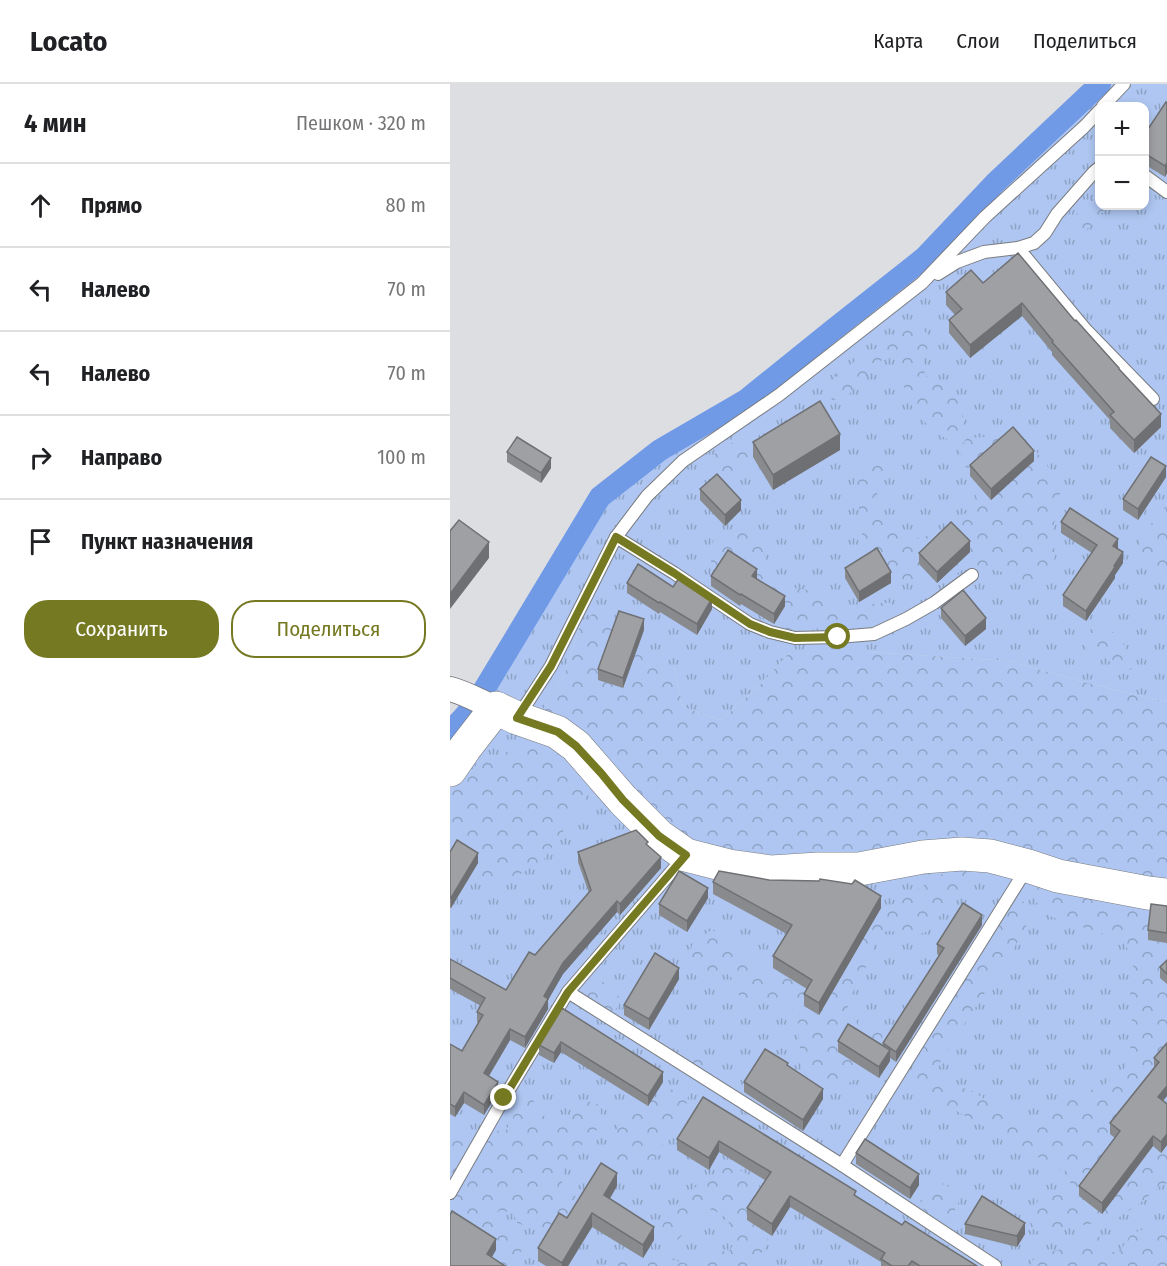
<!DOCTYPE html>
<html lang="ru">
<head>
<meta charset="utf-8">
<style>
	:root { --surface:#fff; --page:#f6f6f6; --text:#202124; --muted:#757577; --line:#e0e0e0; --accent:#757922 }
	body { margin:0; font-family:"Fira Sans Condensed",sans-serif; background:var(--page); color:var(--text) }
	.controls { position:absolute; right:18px; top:18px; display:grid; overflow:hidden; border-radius:12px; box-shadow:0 3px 9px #0003 }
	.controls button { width:54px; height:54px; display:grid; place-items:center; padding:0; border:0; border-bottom:2px solid var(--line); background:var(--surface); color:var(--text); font:30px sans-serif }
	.stop { position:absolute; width:18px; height:18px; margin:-14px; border:4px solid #757922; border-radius:50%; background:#fff }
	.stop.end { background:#757922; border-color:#fff; box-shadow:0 2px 6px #0008 }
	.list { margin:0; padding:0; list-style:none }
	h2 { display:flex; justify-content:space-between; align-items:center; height:78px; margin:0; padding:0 24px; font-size:26px }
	h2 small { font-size:20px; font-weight:400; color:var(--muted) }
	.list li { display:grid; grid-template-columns:39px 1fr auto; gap:18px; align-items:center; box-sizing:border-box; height:84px; padding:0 24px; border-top:2px solid var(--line) }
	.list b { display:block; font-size:22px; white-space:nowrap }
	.list em { font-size:20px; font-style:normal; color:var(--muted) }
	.actions { display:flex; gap:12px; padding:18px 24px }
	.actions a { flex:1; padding:14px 0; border:2px solid var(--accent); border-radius:24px; text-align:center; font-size:21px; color:var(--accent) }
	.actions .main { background:var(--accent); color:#fff }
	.icon { flex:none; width:33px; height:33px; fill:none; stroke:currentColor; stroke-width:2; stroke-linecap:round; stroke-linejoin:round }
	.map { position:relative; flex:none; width:717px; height:1182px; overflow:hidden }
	header { display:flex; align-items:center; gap:36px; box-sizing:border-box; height:84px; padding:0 30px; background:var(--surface); border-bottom:2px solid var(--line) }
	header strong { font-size:28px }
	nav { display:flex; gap:33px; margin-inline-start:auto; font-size:21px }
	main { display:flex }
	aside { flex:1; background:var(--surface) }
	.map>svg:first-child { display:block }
	.grass { fill:url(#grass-tufts); fill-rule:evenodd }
	.forest { fill:url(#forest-crowns) }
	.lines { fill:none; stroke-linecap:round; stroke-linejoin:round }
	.canal { stroke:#7099e6; stroke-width:22 }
	.lane-casing { stroke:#7a7c80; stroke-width:14 }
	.street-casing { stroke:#7a7c80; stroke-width:26 }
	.secondary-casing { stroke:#7a7c80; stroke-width:34 }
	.lane { stroke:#fff; stroke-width:12 }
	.street { stroke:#fff; stroke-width:24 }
	.secondary { stroke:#fff; stroke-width:33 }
	.wall { fill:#888a8d }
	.shaded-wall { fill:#6f7073 }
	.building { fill:#9ea0a4; stroke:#6f7073; stroke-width:1.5 }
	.route { stroke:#757922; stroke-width:8 }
</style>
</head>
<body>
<header>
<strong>Locato</strong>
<nav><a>Карта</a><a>Слои</a><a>Поделиться</a></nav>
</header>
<main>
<aside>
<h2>4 мин<small>Пешком · 320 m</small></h2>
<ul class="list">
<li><svg class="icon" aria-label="ahead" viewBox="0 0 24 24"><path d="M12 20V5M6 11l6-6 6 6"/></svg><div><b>Прямо</b></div><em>80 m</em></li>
<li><svg class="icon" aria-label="left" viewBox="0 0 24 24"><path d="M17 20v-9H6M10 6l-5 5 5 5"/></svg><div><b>Налево</b></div><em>70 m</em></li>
<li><svg class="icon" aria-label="left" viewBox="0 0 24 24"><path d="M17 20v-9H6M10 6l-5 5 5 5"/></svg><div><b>Налево</b></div><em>70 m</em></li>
<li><svg class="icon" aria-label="right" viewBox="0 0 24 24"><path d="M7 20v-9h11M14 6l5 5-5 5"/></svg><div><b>Направо</b></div><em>100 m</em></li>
<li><svg class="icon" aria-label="arrive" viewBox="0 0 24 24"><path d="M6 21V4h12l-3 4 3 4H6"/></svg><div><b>Пункт назначения</b></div></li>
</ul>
<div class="actions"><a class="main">Сохранить</a><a>Поделиться</a></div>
</aside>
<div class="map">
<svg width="717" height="1182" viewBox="0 0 717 1182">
	<defs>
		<pattern id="grass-tufts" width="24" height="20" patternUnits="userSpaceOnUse" patternTransform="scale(1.5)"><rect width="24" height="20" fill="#aec6f1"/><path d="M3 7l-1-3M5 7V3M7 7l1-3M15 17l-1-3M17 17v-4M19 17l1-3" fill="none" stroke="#8ea2c4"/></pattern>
		<pattern id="forest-crowns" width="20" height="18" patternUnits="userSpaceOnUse" patternTransform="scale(1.5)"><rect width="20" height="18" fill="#aec6f1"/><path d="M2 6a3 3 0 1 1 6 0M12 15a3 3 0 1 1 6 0" fill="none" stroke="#8ea2c4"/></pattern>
	</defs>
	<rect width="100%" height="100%" fill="#dcdee2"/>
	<g class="grass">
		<path d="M 650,0 L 717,0 L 717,618 L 645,601 L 559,577 L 418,568 L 340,568 L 312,599 L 271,636 L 233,623 L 224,585 L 130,541 L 114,592 L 69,665 L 33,675 L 0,707 L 0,646 C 13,636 22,623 32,609 L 150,413 L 210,366 L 296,316 L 384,245 L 474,174 L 545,99 ZM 650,22 L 694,22 L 694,122 L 650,122 Z"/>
		<path d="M 138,711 L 154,712 L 717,813 L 717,1182 L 0,1182 L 0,776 Z"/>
	</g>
	<g class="forest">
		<path d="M 649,106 L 650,122 L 658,122 L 638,144 L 628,152 L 615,149 L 617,140 Z"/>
		<path d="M 457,242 L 474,246 L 480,255 L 474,276 L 475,291 L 500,305 L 513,322 L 513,346 L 497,355 C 477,344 458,323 453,300 C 451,290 452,281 449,271 L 435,273 L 395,314 L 382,316 L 377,305 L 387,290 L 412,272 L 435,260 Z"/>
		<path d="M 565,349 L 578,357 L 606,393 L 610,409 L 603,446 L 605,473 L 596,497 L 584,501 L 564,491 L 521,480 L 506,490 L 476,499 L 448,495 L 414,475 L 409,460 L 413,447 L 413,435 L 403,408 L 405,393 L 410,381 L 422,374 L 433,378 L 438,389 C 433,398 425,409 426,419 C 427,435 451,454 466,454 C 482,454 508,437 519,426 C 523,423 525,419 527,415 L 509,364 L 517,354 C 533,354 549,350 565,349 Z"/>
		<path d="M 308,355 L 308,363 L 280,390 L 262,396 L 255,393 L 253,384 C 260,371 274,361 288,357 C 294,355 302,356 308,355 Z"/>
		<path d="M 717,421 L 717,499 L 691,475 L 689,457 L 709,429 Z"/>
		<path d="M 283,448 L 300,449 L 311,461 L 316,477 L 318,491 L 333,506 L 349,504 L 365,508 L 393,525 L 414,525 L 425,519 L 441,519 L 443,526 C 436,533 425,541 415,543 C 405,545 391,542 381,542 C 361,543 350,552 330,542 L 262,480 L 258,468 L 264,456 Z"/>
		<path d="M 146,527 L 224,585 L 233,623 L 271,636 L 312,599 L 340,568 L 418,568 L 559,577 L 645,601 L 717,618 L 717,813 L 545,777 L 296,790 L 154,712 L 138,711 L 94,775 L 69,791 L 36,802 L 0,776 L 0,707 L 33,675 L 69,664 L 114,592 L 130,541 Z"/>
		<path d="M 646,540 L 661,546 L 672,558 L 682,574 L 682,585 L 670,588 L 652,570 L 637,567 L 634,552 Z"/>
		<path d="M 497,787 L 513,788 L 525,795 C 525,800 525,804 521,808 C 516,814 502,816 494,825 C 487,834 485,846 473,849 C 467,851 445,847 436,847 L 427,855 L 415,886 L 406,901 L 397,921 C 406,941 409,945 431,948 L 433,955 L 403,997 L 384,1005 L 367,1003 L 351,985 L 348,936 L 338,917 L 325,914 L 306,918 L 290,913 L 281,893 L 273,887 L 262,887 L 249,894 L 237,883 L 242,861 L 261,846 L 281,854 L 304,878 L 328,894 L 341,895 L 365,864 L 452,815 Z"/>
		<path d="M 590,799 L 686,819 L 717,832 L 717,1099 L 710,1102 L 690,1119 L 665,1136 L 627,1142 L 593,1150 L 581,1144 L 578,1129 L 592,1112 L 611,1111 L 621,1101 L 617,1088 L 595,1077 L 480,1012 L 462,996 L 463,978 L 536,857 L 566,816 L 578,819 L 582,831 L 564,864 L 491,976 L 487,989 L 491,996 L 522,1007 L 547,1023 L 580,1039 L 596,1031 L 606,1019 L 654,1001 L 677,982 L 683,950 L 680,910 L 684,873 L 671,856 L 602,833 L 586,818 L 579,805 Z"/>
		<path d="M 146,894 L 158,901 L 169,913 L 169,921 L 164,927 L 148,925 L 133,917 L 131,909 L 134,900 Z"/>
		<path d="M 247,969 L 263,979 L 267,986 L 261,990 L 251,991 L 235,977 Z"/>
		<path d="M 231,1005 L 239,1010 C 237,1015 237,1020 235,1024 C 230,1032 219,1035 215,1044 C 212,1052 215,1063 208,1071 C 199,1080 185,1079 175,1086 L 165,1082 L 161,1069 L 166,1046 L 174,1030 L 219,1006 Z"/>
		<path d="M 72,1009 L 81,1012 L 87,1024 L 98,1036 L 118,1037 L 126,1025 L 134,1016 L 150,1021 L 152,1037 L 143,1052 L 128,1064 L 115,1082 L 112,1099 L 125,1111 L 129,1125 L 116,1138 L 84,1145 L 67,1139 L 64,1130 L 50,1126 L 43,1133 C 45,1144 52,1146 61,1151 C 66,1153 69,1158 73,1162 L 68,1178 L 56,1182 L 49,1182 L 0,1132 L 0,1049 L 20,1050 L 56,1046 L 63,1035 L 65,1014 Z"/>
		<path d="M 278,1082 L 294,1088 L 309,1100 L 318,1158 L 313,1167 L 304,1177 L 305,1182 L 156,1182 L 165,1173 L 208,1172 L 241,1181 L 248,1173 L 280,1166 L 286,1155 C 279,1138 277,1130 259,1125 C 244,1137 234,1151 220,1163 L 213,1161 C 212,1158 211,1155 211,1152 C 210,1126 257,1092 278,1082 Z"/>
		<path d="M 485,1099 L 502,1102 C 514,1116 508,1122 499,1135 L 489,1137 L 476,1131 L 471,1119 L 474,1110 Z"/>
		<path d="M 696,1144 L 717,1151 L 717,1182 L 580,1182 C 587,1165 604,1169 618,1163 C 627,1159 636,1153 644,1148 C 652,1154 654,1162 660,1169 L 671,1166 L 681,1150 Z"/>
	</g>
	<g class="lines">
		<path class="canal" d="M 0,646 C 13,636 22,623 32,609 L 150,413 L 210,366 L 296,316 L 384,245 L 474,174 L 545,99 L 650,0"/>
		<g class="lane-casing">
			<g id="lane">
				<path d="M 653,22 L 674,0"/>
				<path d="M 694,91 L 717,108"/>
				<path d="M 568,164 L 636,246 L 703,315"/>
				<path d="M 488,190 L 507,178 L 534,168 L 568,164 L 584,159 L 595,149 L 607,130 L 644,88 L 650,83"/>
				<path d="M 166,453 L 224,489 L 300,540 L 320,548 L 345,554 L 388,553 L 424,550 L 456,535 L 484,519 L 522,491"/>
				<path d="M 68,633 L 101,582 L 166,453 L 197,412 L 233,377 L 329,311 L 472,199 L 535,133 L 635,42 L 650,26"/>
				<path d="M 235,772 L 118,908 L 392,1081 L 545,1182"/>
				<path d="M 392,1081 L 577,784"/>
				<path d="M 0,1109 L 54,1014 L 118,908"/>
			</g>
		</g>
		<g class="street-casing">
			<path id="street" d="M 0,605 C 16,609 30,618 46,624"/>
		</g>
		<g class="secondary-casing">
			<path id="secondary" d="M 0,686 L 15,664 L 46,624 L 67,634 L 107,648 L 126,662 L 173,716 L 209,752 L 236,771 L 279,782 L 321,788 L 368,785 L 409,785 L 473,773 L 512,770 L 540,772 L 578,782 L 608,792 L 698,809 L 717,811"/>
		</g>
		<use href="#lane" class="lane"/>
		<use href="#street" class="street"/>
		<use href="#secondary" class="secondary"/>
	</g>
	<g class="wall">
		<path d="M 717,19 L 717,89 L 715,93 L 694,80 L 694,51 Z"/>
		<path d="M 533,199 L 625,237 L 669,285 L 711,343 L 684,369 L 660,344 L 660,336 L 602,271 L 602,268 L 572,232 L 520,274 L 499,249 L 499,236 L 505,231 L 496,221 L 496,208 Z"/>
		<path d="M 303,358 L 390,366 L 323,406 L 303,373 Z"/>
		<path d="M 57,368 L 101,384 L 91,399 L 57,378 Z"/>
		<path d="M 584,377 L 541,416 L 520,392 L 520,381 Z"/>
		<path d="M 716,393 L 688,436 L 673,426 L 673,415 Z"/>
		<path d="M 250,405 L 291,426 L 275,442 L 250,416 Z"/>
		<path d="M 611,438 L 668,465 L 673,479 L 665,491 L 665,494 L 636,537 L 613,522 L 613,511 L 642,469 L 611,449 Z"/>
		<path d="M 520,468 L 487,499 L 469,480 L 469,469 Z"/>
		<path d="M 395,484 L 441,499 L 409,518 L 395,494 Z"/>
		<path d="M 261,492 L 307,495 L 335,522 L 324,540 L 291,520 L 290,522 L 261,502 Z"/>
		<path d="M 177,499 L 223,503 L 262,525 L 247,551 L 210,528 L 209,530 L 177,509 Z"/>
		<path d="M 491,524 L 536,545 L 515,562 L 491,534 Z"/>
		<path d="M 194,546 L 173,604 L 148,596 L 148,585 Z"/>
		<path d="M 198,762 L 211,784 L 170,831 L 167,828 L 113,890 L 98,916 L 98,925 L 75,964 L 60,956 L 39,992 L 48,1008 L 34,1031 L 14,1019 L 5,1033 L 0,1030 L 0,960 L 12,967 L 29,939 L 27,938 L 27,928 L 31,922 L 0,905 L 0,875 L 56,906 L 85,871 L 139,809 L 128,778 L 128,768 Z"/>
		<path d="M 0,768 L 28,779 L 1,824 L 0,824 Z"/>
		<path d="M 263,798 L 431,824 L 369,931 L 354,922 L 354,910 L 357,905 L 323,884 L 323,872 L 337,850 L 263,810 Z"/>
		<path d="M 258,814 L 237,848 L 209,831 L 209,820 Z"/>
		<path d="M 717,822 L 717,859 L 698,856 L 698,846 Z"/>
		<path d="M 532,841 L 446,978 L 440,974 L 440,977 L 429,994 L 388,968 L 388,957 L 433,962 L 433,959 L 490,872 L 487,870 L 487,860 Z"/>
		<path d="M 717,876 L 717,900 L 710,894 L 710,883 Z"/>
		<path d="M 229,895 L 199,946 L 174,931 L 174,921 Z"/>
		<path d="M 112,924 L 213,998 L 198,1022 L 111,968 L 104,979 L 89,971 L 89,961 Z"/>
		<path d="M 717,959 L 713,1017 L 717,1020 L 717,1061 L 711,1069 L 703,1062 L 652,1130 L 629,1112 L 629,1102 L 665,1054 L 660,1050 L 660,1039 L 704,983 L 704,974 Z"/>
		<path d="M 338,982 L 373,1015 L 353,1047 L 294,1008 L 294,998 Z"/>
		<path d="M 253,1013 L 406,1113 L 452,1141 L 527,1182 L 431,1182 L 431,1178 L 340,1123 L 322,1152 L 297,1136 L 297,1124 L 315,1096 L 269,1068 L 259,1086 L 227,1066 L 227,1055 Z"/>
		<path d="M 406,1069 L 469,1101 L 460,1115 L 406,1080 Z"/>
		<path d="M 167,1102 L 159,1115 L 204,1156 L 193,1174 L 142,1143 L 118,1182 L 96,1182 L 88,1177 L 88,1164 L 117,1134 Z"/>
		<path d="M 515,1140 L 575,1150 L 567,1163 L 515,1150 Z"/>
	</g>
	<g class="shaded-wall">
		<path d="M 717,79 L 717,89 L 715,93 L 715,82 Z"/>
		<path d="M 572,219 L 572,232 L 520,274 L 520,261 Z"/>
		<path d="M 711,330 L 711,343 L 684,369 L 684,356 Z"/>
		<path d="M 390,350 L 390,366 L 323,406 L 323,391 Z"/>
		<path d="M 584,367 L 584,377 L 541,416 L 541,405 Z"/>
		<path d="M 101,374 L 101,384 L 91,399 L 91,389 Z"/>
		<path d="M 716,382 L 716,393 L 688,436 L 688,425 Z"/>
		<path d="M 291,416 L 291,426 L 275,442 L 275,431 Z"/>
		<path d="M 668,455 L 668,465 L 663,462 Z"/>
		<path d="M 520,457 L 520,468 L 487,499 L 487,488 Z"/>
		<path d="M 39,458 L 39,474 L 0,525 L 0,510 Z"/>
		<path d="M 673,468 L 673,479 L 665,491 L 665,494 L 636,537 L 636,527 Z"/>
		<path d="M 307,485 L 307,496 L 302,492 Z"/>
		<path d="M 441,488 L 441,499 L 409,518 L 409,508 Z"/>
		<path d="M 335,512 L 335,522 L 324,540 L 324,530 Z"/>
		<path d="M 262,514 L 262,525 L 247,551 L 247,540 Z"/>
		<path d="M 536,534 L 536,545 L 515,562 L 515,552 Z"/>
		<path d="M 194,535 L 194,546 L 173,604 L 173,594 Z"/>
		<path d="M 28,769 L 28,779 L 1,824 L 1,814 Z"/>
		<path d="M 211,773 L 211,784 L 170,831 L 170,820 Z"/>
		<path d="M 258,804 L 258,814 L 237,848 L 237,837 Z"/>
		<path d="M 431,812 L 431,824 L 369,931 L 369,919 Z"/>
		<path d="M 167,817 L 167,828 L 113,890 L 98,916 L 98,925 L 75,964 L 75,953 L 94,912 L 113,879 Z"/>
		<path d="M 532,831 L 532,841 L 446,978 L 446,968 Z"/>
		<path d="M 229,884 L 229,895 L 199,946 L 199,935 Z"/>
		<path d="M 60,945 L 60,956 L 34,1000 L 34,989 Z"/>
		<path d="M 111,958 L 111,968 L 104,979 L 104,969 Z"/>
		<path d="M 440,966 L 440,977 L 429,994 L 429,983 Z"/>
		<path d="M 213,988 L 213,998 L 198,1022 L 198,1012 Z"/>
		<path d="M 48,998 L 48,1008 L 34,1031 L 34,1021 Z"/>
		<path d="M 717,1002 L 717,1012 L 708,1023 L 708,1013 Z"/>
		<path d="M 373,1005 L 373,1015 L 353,1047 L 353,1036 Z"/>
		<path d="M 14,1008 L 14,1019 L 5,1033 L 5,1023 Z"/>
		<path d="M 717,1050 L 717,1061 L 711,1069 L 711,1058 Z"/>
		<path d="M 703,1052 L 703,1062 L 652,1130 L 652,1119 Z"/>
		<path d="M 269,1057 L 269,1068 L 259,1086 L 259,1074 Z"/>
		<path d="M 167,1089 L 167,1102 L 154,1125 L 154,1111 Z"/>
		<path d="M 469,1090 L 469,1101 L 460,1115 L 460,1104 Z"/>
		<path d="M 340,1112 L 340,1123 L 322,1152 L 322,1140 Z"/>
		<path d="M 142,1129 L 142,1143 L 118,1182 L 112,1182 L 112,1179 Z"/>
		<path d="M 575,1139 L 575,1150 L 567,1163 L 567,1152 Z"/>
		<path d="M 204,1143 L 204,1156 L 193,1174 L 193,1161 Z"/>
		<path d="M 46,1155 L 46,1166 L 37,1182 L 37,1170 Z"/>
	</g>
	<g class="building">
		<path d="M 716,18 L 717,19 L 717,79 L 715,82 L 694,69 L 694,51 Z"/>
		<path d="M 568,169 L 625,237 L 626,236 L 669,284 L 669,285 L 711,330 L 684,356 L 660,331 L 664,328 L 602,258 L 603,257 L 572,219 L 520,261 L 499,236 L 512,225 L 496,208 L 521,186 L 533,199 Z"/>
		<path d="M 370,317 L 390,350 L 323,391 L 303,358 Z"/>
		<path d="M 563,343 L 584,367 L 541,405 L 520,381 Z"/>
		<path d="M 67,353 L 101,374 L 91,389 L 57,368 Z"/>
		<path d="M 701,373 L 716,382 L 688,425 L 673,415 Z"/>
		<path d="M 267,390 L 291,416 L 275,431 L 250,405 Z"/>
		<path d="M 620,424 L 668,455 L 663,462 L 673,468 L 664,482 L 665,483 L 636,527 L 613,511 L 647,461 L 611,438 Z"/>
		<path d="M 9,436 L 39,458 L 0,510 L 0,447 Z"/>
		<path d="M 501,438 L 520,457 L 487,488 L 469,469 Z"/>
		<path d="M 427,464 L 441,488 L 409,508 L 395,484 Z"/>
		<path d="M 278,466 L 307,485 L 302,492 L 335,512 L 324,530 L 291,510 L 290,511 L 261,492 Z"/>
		<path d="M 188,480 L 223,503 L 229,494 L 262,514 L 247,540 L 210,518 L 209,519 L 177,499 Z"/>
		<path d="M 513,506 L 536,534 L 515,552 L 491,524 Z"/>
		<path d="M 169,527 L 194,535 L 173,594 L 148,585 Z"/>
		<path d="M 186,746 L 198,758 L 196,760 L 211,773 L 170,820 L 167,817 L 113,879 L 94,912 L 98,915 L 75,953 L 60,945 L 34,989 L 48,998 L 34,1021 L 14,1008 L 5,1023 L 0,1020 L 0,960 L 12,967 L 33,931 L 27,928 L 35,914 L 0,894 L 0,875 L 56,906 L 79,868 L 85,871 L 141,806 L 128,768 Z"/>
		<path d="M 7,756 L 28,769 L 1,814 L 0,813 L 0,768 Z"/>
		<path d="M 229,787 L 258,804 L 237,837 L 209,820 Z"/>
		<path d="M 269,787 L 319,796 L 369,797 L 370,795 L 402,800 L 405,796 L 431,812 L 369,919 L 354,910 L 362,896 L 323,872 L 342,841 L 263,798 Z"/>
		<path d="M 513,819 L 532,831 L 446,968 L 433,959 L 494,864 L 487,860 Z"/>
		<path d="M 701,820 L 717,822 L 717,849 L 698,846 Z"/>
		<path d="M 205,869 L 229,884 L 199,935 L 174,921 Z"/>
		<path d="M 717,876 L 717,890 L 710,883 Z"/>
		<path d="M 112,924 L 213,988 L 198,1012 L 111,958 L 104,969 L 89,961 Z"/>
		<path d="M 398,940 L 440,966 L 429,983 L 388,957 Z"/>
		<path d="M 717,959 L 717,1002 L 708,1013 L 717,1020 L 717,1050 L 711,1058 L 703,1052 L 652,1119 L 629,1102 L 670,1047 L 660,1039 L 709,978 L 704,974 Z"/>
		<path d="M 315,965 L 338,979 L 337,981 L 373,1005 L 353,1036 L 294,998 Z"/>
		<path d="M 253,1013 L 406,1107 L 404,1111 L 452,1141 L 455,1137 L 527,1182 L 470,1182 L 462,1177 L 458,1182 L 442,1182 L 431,1175 L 435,1169 L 340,1112 L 322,1140 L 297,1124 L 321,1088 L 269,1057 L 259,1074 L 227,1055 Z"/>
		<path d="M 415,1055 L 469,1090 L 460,1104 L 406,1069 Z"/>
		<path d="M 151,1079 L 167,1089 L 154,1111 L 204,1143 L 193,1161 L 142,1129 L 112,1179 L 88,1164 L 109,1129 L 117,1134 Z"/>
		<path d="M 532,1112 L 575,1139 L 567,1152 L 515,1140 Z"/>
		<path d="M 2,1127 L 46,1155 L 37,1170 L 55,1182 L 0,1182 L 0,1131 Z"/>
	</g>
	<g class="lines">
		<path class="route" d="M 54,1014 L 118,908 L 236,771 L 209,752 L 173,716 L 151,689 L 126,662 L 108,648 L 67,634 L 101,582 L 166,453 L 224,489 L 300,540 L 320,548 L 345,554 L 388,553"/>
	</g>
</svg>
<div class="controls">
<button>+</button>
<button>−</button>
</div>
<div class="stop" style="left:388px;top:553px"></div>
<div class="stop end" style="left:54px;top:1014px"></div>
</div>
</main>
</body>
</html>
